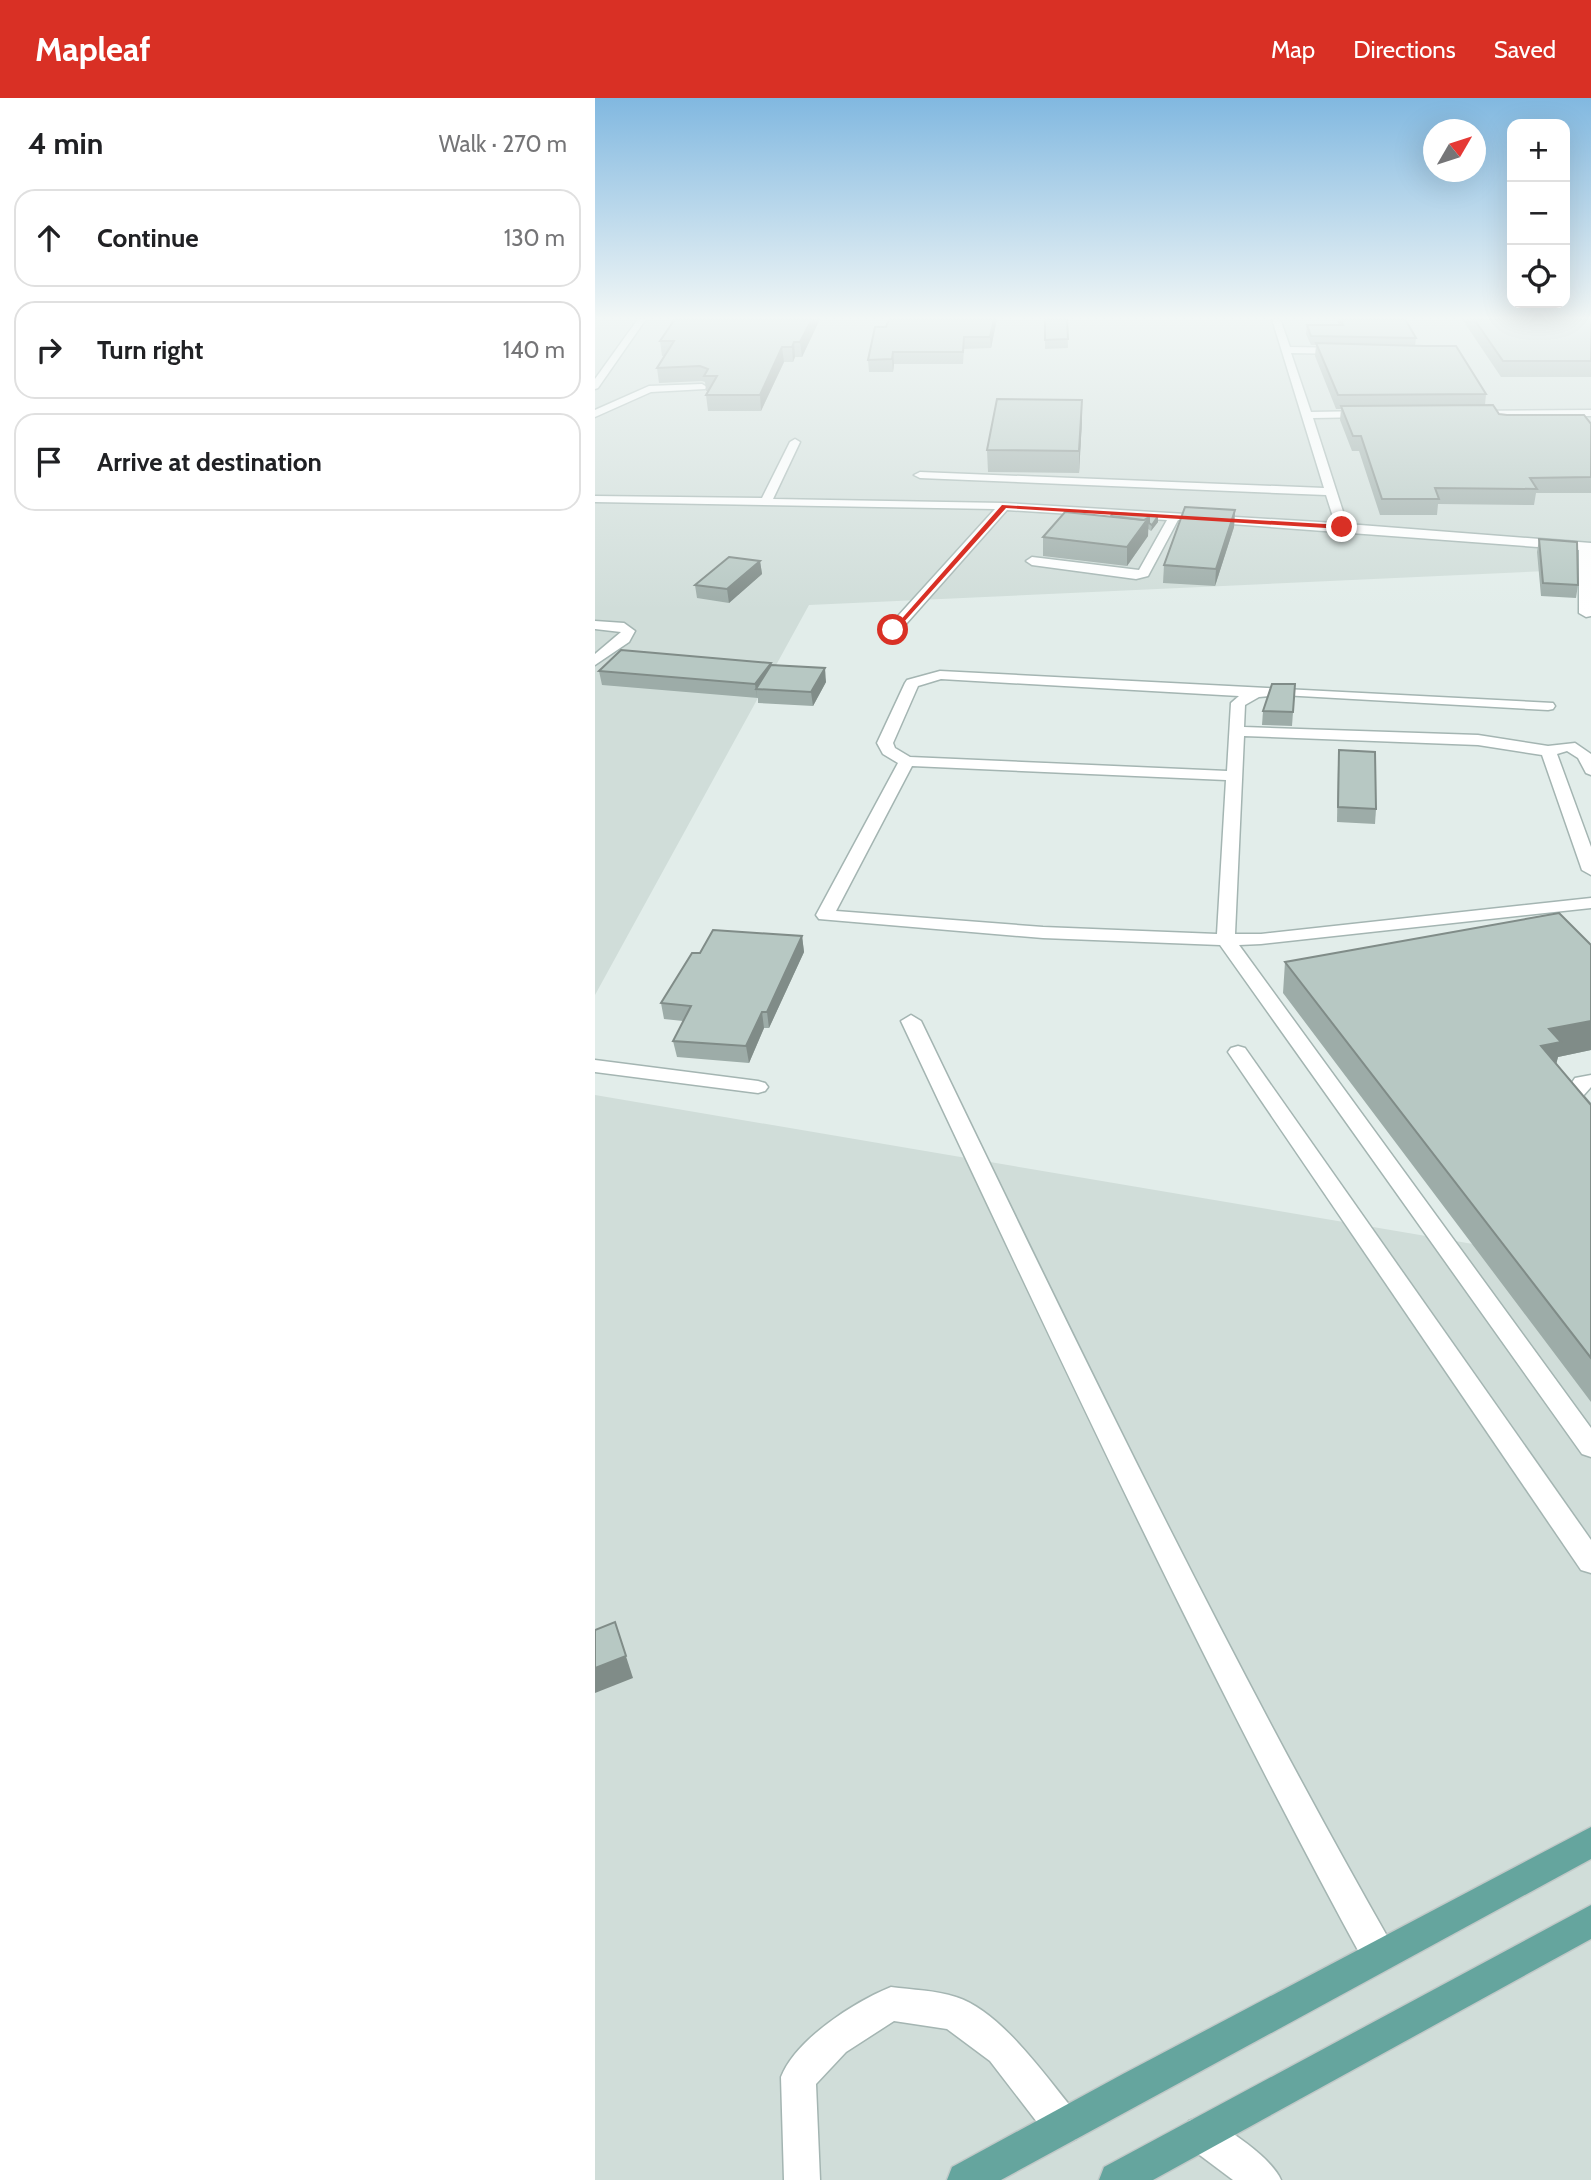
<!DOCTYPE html>
<html lang="en">
<head>
<meta charset="utf-8">
<style>
	:root { --surface:#fff; --page:#f6f6f6; --text:#202124; --muted:#757577; --line:#e0e0e0; --accent:#d93025 }
	body { margin:0; font-family:Cabin,sans-serif; background:var(--page); color:var(--text) }
	.controls { position:absolute; right:21px; top:21px; display:grid; overflow:hidden; border-radius:14px; box-shadow:0 7px 28px #0002 }
	.controls button { width:63px; height:63px; display:grid; place-items:center; padding:0; border:0; border-bottom:2px solid var(--line); background:var(--surface); color:var(--text); font:35px sans-serif }
	.compass { position:absolute; left:828px; top:21px; width:63px; height:63px; border-radius:50%; background:var(--surface); box-shadow:0 7px 28px #0002; rotate:51deg }
	.stop { position:absolute; width:21px; height:21px; margin:-16px; border:5px solid #d93025; border-radius:50%; background:#fff }
	.stop.end { background:#d93025; border-color:#fff; box-shadow:0 2px 7px #0008 }
	.list { margin:0; padding:0; list-style:none }
	h2 { display:flex; justify-content:space-between; align-items:center; height:91px; margin:0; padding:0 28px; font-size:30px }
	h2 small { font-size:23px; font-weight:400; color:var(--muted) }
	.list li { display:grid; grid-template-columns:46px 1fr auto; gap:21px; align-items:center; box-sizing:border-box; height:98px; margin:0 14px 14px; padding:0 14px; border:2px solid var(--line); border-radius:21px }
	.list b { display:block; font-size:26px; white-space:nowrap }
	.list em { font-size:23px; font-style:normal; color:var(--muted) }
	.icon { flex:none; width:38px; height:38px; fill:none; stroke:currentColor; stroke-width:2; stroke-linecap:round; stroke-linejoin:round }
	.map { position:relative; flex:none; width:996px; height:2082px; overflow:hidden }
	header { display:flex; align-items:center; gap:42px; box-sizing:border-box; height:98px; padding:0 35px; background:var(--accent); color:#fff }
	header strong { font-size:33px }
	nav { display:flex; gap:38px; margin-inline-start:auto; font-size:24px }
	main { display:flex }
	aside { flex:1; background:var(--surface) }
	.map>svg:first-child { display:block }
	.built { fill:#d0ddd9 }
	.lines { fill:none; stroke-linecap:round; stroke-linejoin:round }
	.minor-casing { stroke:#a4b5b2; stroke-width:3 }
	.major-casing { stroke:#c1c9c8; stroke-width:3 }
	.minor { fill:#fff; fill-rule:evenodd }
	.major { fill:#65a59e; fill-rule:evenodd }
	.wall { fill:#9daca8 }
	.shaded-wall { fill:#808c88 }
	.building { fill:#b7c8c3; stroke:#808c88; stroke-width:2 }
	.route { fill:#d93025 }
</style>
</head>
<body>
<header>
<strong>Mapleaf</strong>
<nav><a>Map</a><a>Directions</a><a>Saved</a></nav>
</header>
<main>
<aside>
<h2>4 min<small>Walk · 270 m</small></h2>
<ul class="list">
<li><svg class="icon" aria-label="ahead" viewBox="0 0 24 24"><path d="M12 20V5M6 11l6-6 6 6"/></svg><div><b>Continue</b></div><em>130 m</em></li>
<li><svg class="icon" aria-label="right" viewBox="0 0 24 24"><path d="M7 20v-9h11M14 6l5 5-5 5"/></svg><div><b>Turn right</b></div><em>140 m</em></li>
<li><svg class="icon" aria-label="arrive" viewBox="0 0 24 24"><path d="M6 21V4h12l-3 4 3 4H6"/></svg><div><b>Arrive at destination</b></div></li>
</ul>
</aside>
<div class="map">
<svg width="996" height="2082" viewBox="0 0 996 2082">
	<rect width="100%" height="100%" fill="#e2edea"/>
	<g class="built">
		<path d="M 0,221 L 996,221 L 996,471 L 214,507 L 0,897 Z"/>
		<path d="M 0,997 L 996,1166 L 996,2082 L 0,2082 Z"/>
	</g>
	<g class="lines">
		<g class="minor-casing">
			<g id="minor">
				<path d="M 43,221 L 51,221 L 3,290 L 0,291 L 0,281 Z"/>
				<path d="M 677,221 L 685,221 L 695,249 L 749,250 L 754,253 L 749,256 L 696,255 L 716,314 L 773,313 L 778,316 L 773,319 L 718,320 L 752,426 L 996,445 L 996,518 L 991,519 L 984,515 L 984,452 L 583,422 L 553,478 L 541,481 L 437,467 L 431,463 L 437,459 L 544,472 L 572,422 L 412,412 L 303,535 L 298,536 L 291,532 L 293,529 L 400,411 L 0,404 L 0,398 L 167,400 L 195,344 L 200,341 L 205,344 L 178,401 L 409,405 L 740,425 L 731,397 L 325,380 L 319,377 L 325,374 L 729,390 Z"/>
				<path d="M 107,286 L 112,289 L 110,291 L 56,294 L 0,319 L 0,312 L 54,288 Z"/>
				<path d="M 996,312 L 996,318 L 876,319 L 871,316 L 876,313 Z"/>
				<path d="M 0,523 L 29,525 L 40,533 L 34,544 L 0,567 L 0,556 L 26,534 L 0,531 Z"/>
				<path d="M 345,573 L 958,605 L 960,608 L 958,611 L 953,612 L 687,597 L 664,599 L 650,607 L 649,629 L 883,637 L 953,648 L 980,645 L 996,656 L 996,677 L 991,675 L 983,660 L 972,653 L 962,656 L 996,749 L 996,777 L 987,772 L 947,657 L 883,647 L 649,638 L 640,836 L 666,836 L 996,800 L 996,810 L 666,846 L 644,847 L 996,1330 L 996,1359 L 987,1356 L 625,847 L 448,840 L 224,821 L 221,817 L 303,665 L 288,656 L 282,645 L 310,585 L 312,582 ZM 346,581 L 644,598 L 636,605 L 632,673 L 315,659 L 300,650 L 298,645 L 323,588 ZM 317,668 L 631,682 L 622,836 L 448,829 L 241,813 Z"/>
				<path d="M 316,917 L 326,923 C 476,1234 625,1545 796,1845 L 801,1857 L 796,1869 L 784,1874 L 772,1869 C 603,1560 456,1241 306,923 Z"/>
				<path d="M 643,948 L 650,950 L 996,1442 L 996,1475 L 986,1472 L 633,954 L 636,950 Z"/>
				<path d="M 0,962 L 163,983 L 170,985 L 173,989 L 170,993 L 163,995 L 0,974 Z"/>
				<path d="M 996,977 L 996,989 L 988,998 L 996,1007 L 996,1026 L 989,1024 L 967,999 L 980,980 Z"/>
				<path d="M 296,1889 C 317,1892 341,1892 361,1899 C 406,1913 451,1979 481,2015 L 486,2028 L 481,2041 L 468,2046 L 455,2041 L 395,1963 L 352,1931 L 299,1923 L 251,1954 L 221,1986 L 225,2082 L 189,2082 L 186,1979 C 201,1941 259,1904 296,1889 Z"/>
				<path d="M 607,2018 C 630,2028 677,2060 686,2082 L 638,2082 L 594,2049 L 589,2036 L 594,2023 Z"/>
			</g>
		</g>
		<g class="major-casing">
			<g id="major">
				<path d="M 996,1729 L 996,1761 L 406,2082 L 352,2082 L 357,2069 L 526,1977 Z"/>
				<path d="M 996,1807 L 996,1841 L 558,2082 L 504,2082 L 509,2069 Z"/>
			</g>
		</g>
		<use href="#minor" class="minor"/>
		<use href="#major" class="major"/>
	</g>
	<g class="wall">
		<path d="M 80,221 L 225,221 L 207,259 L 200,259 L 198,264 L 189,264 L 166,313 L 113,313 L 111,297 L 113,293 L 111,293 L 110,284 L 107,283 L 64,285 L 62,270 L 69,258 L 67,258 L 65,243 Z"/>
		<path d="M 402,221 L 396,250 L 369,251 L 368,266 L 299,266 L 298,274 L 274,274 L 273,262 L 291,229 Z"/>
		<path d="M 450,221 L 472,221 L 473,250 L 450,251 Z"/>
		<path d="M 741,221 L 810,221 L 821,240 L 820,248 L 891,296 L 890,307 L 904,316 L 996,326 L 996,395 L 941,395 L 939,407 L 843,406 L 842,417 L 785,417 L 764,353 L 757,353 L 745,322 L 746,311 L 741,311 L 720,258 L 721,247 L 716,247 L 711,236 L 712,227 L 744,227 Z"/>
		<path d="M 867,221 L 996,221 L 996,279 L 906,279 Z"/>
		<path d="M 487,302 L 487,323 L 484,375 L 393,374 L 392,352 Z"/>
		<path d="M 640,412 L 639,429 L 620,488 L 568,485 L 569,467 Z"/>
		<path d="M 518,415 L 563,424 L 556,433 L 553,431 L 553,438 L 532,468 L 448,458 L 448,439 L 516,419 Z"/>
		<path d="M 944,441 L 983,487 L 981,500 L 946,498 L 942,454 Z"/>
		<path d="M 165,463 L 167,476 L 134,505 L 102,500 L 100,487 Z"/>
		<path d="M 176,568 L 231,584 L 218,608 L 163,605 L 163,600 L 7,587 L 4,573 Z"/>
		<path d="M 668,613 L 698,614 L 697,628 L 667,627 Z"/>
		<path d="M 744,652 L 781,711 L 780,726 L 742,724 L 743,667 Z"/>
		<path d="M 207,838 L 209,854 L 174,930 L 169,930 L 154,965 L 82,959 L 78,943 L 88,923 L 69,921 L 66,905 L 105,855 Z"/>
		<path d="M 996,847 L 996,952 L 963,959 L 961,966 L 996,1007 L 996,1304 L 688,895 L 690,864 Z"/>
	</g>
	<g class="shaded-wall">
		<path d="M 217,221 L 225,221 L 207,259 L 205,244 Z"/>
		<path d="M 399,221 L 402,221 L 396,250 L 395,239 Z"/>
		<path d="M 199,244 L 200,259 L 198,264 L 197,249 Z"/>
		<path d="M 187,249 L 189,264 L 166,313 L 165,297 Z"/>
		<path d="M 298,254 L 299,266 L 298,274 L 297,261 Z"/>
		<path d="M 487,302 L 487,323 L 484,375 L 484,353 Z"/>
		<path d="M 640,412 L 639,429 L 620,488 L 621,471 Z"/>
		<path d="M 563,418 L 563,424 L 556,433 L 557,427 Z"/>
		<path d="M 554,419 L 553,438 L 532,468 L 532,449 Z"/>
		<path d="M 165,463 L 167,476 L 134,505 L 132,491 Z"/>
		<path d="M 176,565 L 178,579 L 161,591 L 162,600 L 160,586 Z"/>
		<path d="M 230,570 L 231,584 L 218,608 L 216,594 Z"/>
		<path d="M 207,838 L 209,854 L 174,930 L 172,914 Z"/>
		<path d="M 167,914 L 169,930 L 154,965 L 151,948 Z"/>
		<path d="M 996,923 L 996,952 L 963,959 L 959,975 L 946,948 L 954,931 Z"/>
		<path d="M 27,1546 L 38,1580 L 0,1595 L 0,1570 Z"/>
	</g>
	<g class="building">
		<path d="M 80,221 L 217,221 L 205,244 L 199,244 L 197,249 L 187,249 L 165,297 L 111,297 L 122,278 L 109,278 L 113,271 L 105,268 L 62,270 L 79,243 L 65,243 Z"/>
		<path d="M 294,221 L 399,221 L 395,239 L 369,239 L 368,254 L 298,254 L 297,261 L 273,262 L 280,229 L 291,229 Z"/>
		<path d="M 450,221 L 472,221 L 473,241 L 450,242 Z"/>
		<path d="M 745,221 L 810,221 L 821,240 L 716,238 L 712,227 L 748,227 Z"/>
		<path d="M 879,221 L 996,221 L 996,263 L 908,263 Z"/>
		<path d="M 721,245 L 829,248 L 861,248 L 891,296 L 743,297 Z"/>
		<path d="M 402,301 L 487,302 L 484,353 L 392,352 Z"/>
		<path d="M 898,307 L 904,316 L 912,317 L 989,317 L 996,326 L 996,379 L 935,380 L 942,391 L 840,390 L 844,401 L 787,401 L 766,338 L 758,338 L 746,308 Z"/>
		<path d="M 590,409 L 640,412 L 621,471 L 569,467 Z"/>
		<path d="M 470,414 L 548,422 L 554,419 L 532,449 L 448,439 Z"/>
		<path d="M 518,415 L 563,418 L 557,427 L 554,425 L 554,419 L 549,422 L 516,418 Z"/>
		<path d="M 944,441 L 982,444 L 983,487 L 948,485 Z"/>
		<path d="M 134,459 L 165,463 L 132,491 L 100,487 Z"/>
		<path d="M 26,552 L 176,565 L 160,586 L 4,573 Z"/>
		<path d="M 176,567 L 230,570 L 216,594 L 161,591 Z"/>
		<path d="M 677,586 L 700,586 L 698,614 L 668,613 Z"/>
		<path d="M 744,652 L 780,654 L 781,711 L 743,709 Z"/>
		<path d="M 964,815 L 996,847 L 996,923 L 954,931 L 966,944 L 946,948 L 996,1007 L 996,1260 L 690,864 Z"/>
		<path d="M 118,832 L 207,838 L 172,914 L 167,914 L 151,948 L 78,943 L 96,908 L 66,905 L 97,855 L 105,855 Z"/>
		<path d="M 20,1524 L 31,1558 L 0,1570 L 0,1532 Z"/>
	</g>
	<linearGradient id="sky" x2="0" y2="1"><stop stop-color="#81b8e0"/><stop offset="0.43" stop-color="#f2f7f6"/><stop offset="1" stop-color="#f2f7f6" stop-opacity="0"/></linearGradient>
	<rect width="996" height="512" fill="url(#sky)"/>
	<path class="route" d="M 407,407 L 747,427 L 750,429 L 747,431 L 411,410 L 300,534 L 295,534 Z"/>
</svg>
<div class="controls">
<button>+</button>
<button>−</button>
<button><svg class="icon" aria-label="locate" viewBox="0 0 24 24"><circle cx="12" cy="12" r="6"/><path d="M12 2v4M12 18v4M2 12h4M18 12h4"/></svg></button>
</div>
<svg class="compass" viewBox="-18 -18 36 36"><path d="M0-13l5 13h-10z" fill="#e53935"/><path d="M0 13l5-13h-10z" fill="#757577"/></svg>
<div class="stop" style="left:298px;top:532px"></div>
<div class="stop end" style="left:747px;top:429px"></div>
</div>
</main>
</body>
</html>
